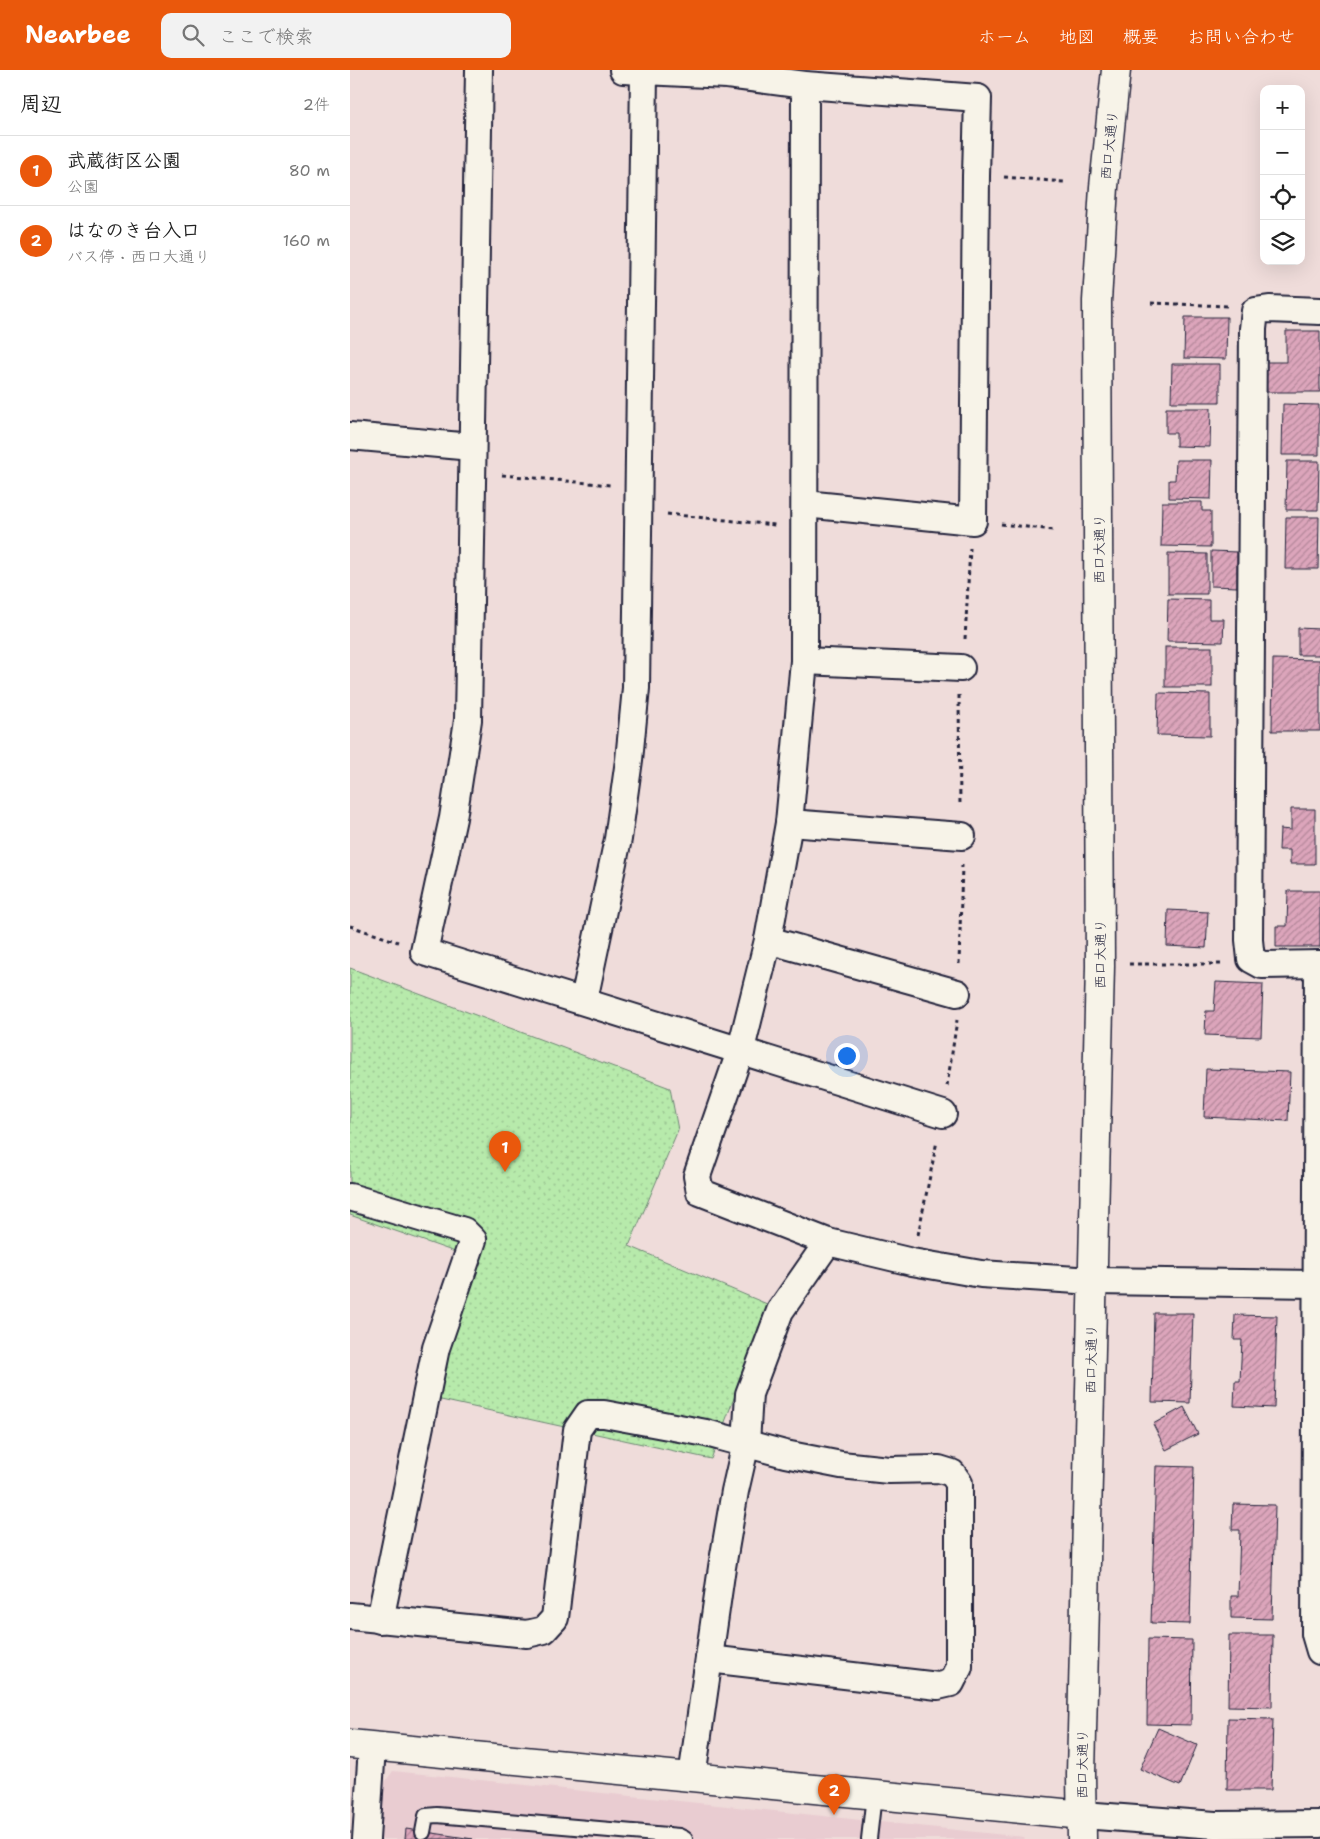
<!DOCTYPE html>
<html lang="ja">
<head>
<meta charset="utf-8">
<style>
	:root { --surface:#fff; --page:#f2f2f2; --text:#222; --muted:#767676; --line:#e0e0e0; --accent:#ea580c }
	body { margin:0; font-family:"Shantell Sans","Klee One",sans-serif; background:var(--page); color:var(--text) }
	.controls { position:absolute; right:15px; top:15px; display:grid; overflow:hidden; border-radius:10px; box-shadow:0 5px 20px #0002 }
	.controls button { width:45px; height:45px; display:grid; place-items:center; padding:0; border:0; border-bottom:1px solid var(--line); background:var(--surface); color:var(--text); font:25px sans-serif }
	.you { position:absolute; left:496px; top:985px; width:18px; height:18px; margin:-12px; border:4px solid #fff; border-radius:50%; background:#1a73e8; box-shadow:0 0 0 8px #1a73e833 }
	.badge { display:grid; place-items:center; width:32px; height:32px; border-radius:50%; background:var(--accent); color:#fff; font-size:16px; font-weight:700 }
	.pin { position:absolute; translate:-50% -41px; filter:drop-shadow(0 1px 2px #0008) }
	.pin::after { content:''; position:absolute; top:26px; width:18px; height:15px; background:inherit; clip-path:polygon(0 0,100% 0,50% 100%) }
	.list { margin:0; padding:0; list-style:none }
	h2 { display:flex; justify-content:space-between; align-items:center; height:65px; margin:0; padding:0 20px; font-size:21px }
	h2 small { font-size:16px; font-weight:400; color:var(--muted) }
	.list li { display:grid; grid-template-columns:32px 1fr auto; gap:15px; align-items:center; box-sizing:border-box; height:70px; padding:0 20px; border-top:1px solid var(--line) }
	.list b { display:block; font-size:19px; white-space:nowrap }
	.list p { margin:0; font-size:16px; white-space:nowrap; color:var(--muted) }
	.list em { font-size:16px; font-style:normal; color:var(--muted) }
	.icon { flex:none; width:28px; height:28px; fill:none; stroke:currentColor; stroke-width:2; stroke-linecap:round; stroke-linejoin:round }
	.map { position:relative; flex:none; width:970px; height:1769px; overflow:hidden }
	header { display:flex; align-items:center; gap:30px; box-sizing:border-box; height:70px; padding:0 25px; background:var(--accent); color:#fff }
	header strong { font-size:24px }
	nav { display:flex; gap:28px; margin-inline-start:auto; font-size:18px }
	.search { width:350px; height:45px; background:var(--page); display:flex; align-items:center; gap:12px; box-sizing:border-box; padding:0 18px; border-radius:10px; color:var(--muted); font-size:19px }
	main { display:flex }
	aside { flex:1; background:var(--surface) }
	.map>svg:first-child { display:block }
	.built { fill:#e9ccd1 }
	.green { fill:url(#green-dots); stroke:#6c8673 }
	.building { fill:url(#building-hatch); stroke:#22223b }
	.lines { fill:none; stroke-linecap:round; stroke-linejoin:round }
	.service-casing { stroke:#22223b; stroke-width:18 }
	.minor-casing { stroke:#22223b; stroke-width:30 }
	.tertiary-casing { stroke:#22223b; stroke-width:31 }
	.path { stroke:#22223b; stroke-width:3; stroke-dasharray:4 4; stroke-linecap:butt }
	.service { stroke:#f7f3e8; stroke-width:14 }
	.minor { stroke:#f7f3e8; stroke-width:26 }
	.tertiary { stroke:#f7f3e8; stroke-width:28 }
	.labels { text-anchor:middle; dominant-baseline:central; stroke-width:4; stroke-linejoin:round; paint-order:stroke }
	.street-label { font-size:14px; fill:#22223b; stroke:#f7f3e8 }
</style>
</head>
<body>
<header>
<strong>Nearbee</strong>
<div class="search"><svg class="icon" aria-label="search" viewBox="0 0 24 24"><circle cx="10" cy="10" r="6"/><path d="M15 15l6 6"/></svg>ここで検索</div>
<nav><a>ホーム</a><a>地図</a><a>概要</a><a>お問い合わせ</a></nav>
</header>
<main>
<aside>
<h2>周辺<small>2件</small></h2>
<ul class="list">
<li><span class="badge">1</span><div><b>武蔵街区公園</b><p>公園</p></div><em>80 m</em></li>
<li><span class="badge">2</span><div><b>はなのき台入口</b><p>バス停 · 西口大通り</p></div><em>160 m</em></li>
</ul>
</aside>
<div class="map">
<svg width="970" height="1769" viewBox="0 0 970 1769">
	<defs>
		<pattern id="green-dots" width="8" height="8" patternUnits="userSpaceOnUse" patternTransform="scale(1.25)"><rect width="8" height="8" fill="#b7eaab"/><path d="M2 2h.1M6 6h.1" fill="none" stroke="#9dc894" stroke-width="1.8" stroke-linecap="round"/></pattern>
		<pattern id="building-hatch" width="6" height="6" patternUnits="userSpaceOnUse" patternTransform="scale(1.25)"><rect width="6" height="6" fill="#dca5bb"/><path d="M-1 1l2-2M0 6l6-6M5 7l2-2" fill="none" stroke="#b28699"/></pattern>
	</defs>
	<rect width="100%" height="100%" fill="#efdcda"/>
	<filter id="ink" filterUnits="userSpaceOnUse"><feTurbulence type="fractalNoise" baseFrequency=".02" numOctaves="2"/><feDisplacementMap in="SourceGraphic" scale="10" xChannelSelector="R" yChannelSelector="G"/><feConvolveMatrix kernelMatrix="1 2 1 2 8 2 1 2 1" color-interpolation-filters="sRGB"/></filter>
	<g filter="url(#ink)">
		<path class="built" d="M 43,1701 L 674,1767 L 675,1769 L 28,1769 L 33,1715 Z"/>
		<path class="green" d="M 0,898 L 320,1018 L 328,1060 L 279,1176 L 417,1234 L 418,1238 L 361,1389 L 91,1330 L 80,1319 L 125,1189 L 0,1145 Z"/>
		<g class="building">
			<path d="M 835,247 L 877,247 L 876,289 L 834,288 Z"/>
			<path d="M 936,261 L 970,261 L 970,322 L 916,322 L 916,292 L 936,292 Z"/>
			<path d="M 822,294 L 870,294 L 870,332 L 821,332 Z"/>
			<path d="M 933,334 L 969,335 L 969,385 L 932,385 Z"/>
			<path d="M 816,338 L 861,338 L 860,377 L 826,376 L 826,363 L 816,363 Z"/>
			<path d="M 826,390 L 862,390 L 861,429 L 819,428 L 819,410 L 825,410 Z"/>
			<path d="M 937,391 L 969,391 L 968,440 L 936,440 Z"/>
			<path d="M 812,432 L 852,432 L 852,441 L 861,441 L 861,477 L 811,476 Z"/>
			<path d="M 936,447 L 969,447 L 968,499 L 935,499 Z"/>
			<path d="M 861,481 L 887,482 L 887,517 L 861,516 Z"/>
			<path d="M 818,483 L 857,484 L 857,524 L 818,524 Z"/>
			<path d="M 818,529 L 859,530 L 859,549 L 874,549 L 873,572 L 817,571 Z"/>
			<path d="M 948,558 L 970,559 L 970,585 L 948,585 Z"/>
			<rect x="815" y="577" width="47" height="40"/>
			<path d="M 923,589 L 970,590 L 970,661 L 922,661 Z"/>
			<path d="M 808,623 L 860,624 L 860,666 L 807,665 Z"/>
			<path d="M 941,739 L 965,739 L 965,794 L 940,794 L 940,780 L 929,780 L 930,759 L 941,760 Z"/>
			<path d="M 938,821 L 970,821 L 970,877 L 926,877 L 926,856 L 937,856 Z"/>
			<path d="M 818,840 L 858,842 L 856,878 L 817,876 Z"/>
			<path d="M 866,912 L 913,914 L 911,967 L 855,965 L 856,941 L 864,941 Z"/>
			<path d="M 856,999 L 940,1002 L 938,1051 L 854,1047 Z"/>
			<path d="M 804,1243 L 843,1243 L 840,1333 L 802,1332 Z"/>
			<path d="M 885,1245 L 927,1246 L 924,1338 L 884,1336 L 885,1311 L 890,1311 L 892,1270 L 884,1270 Z"/>
			<path d="M 834,1337 L 848,1364 L 816,1380 L 803,1354 Z"/>
			<path d="M 806,1396 L 844,1397 L 840,1554 L 801,1553 Z"/>
			<path d="M 883,1434 L 925,1435 L 922,1549 L 881,1548 L 881,1526 L 888,1526 L 890,1460 L 882,1460 Z"/>
			<path d="M 879,1565 L 923,1565 L 922,1637 L 878,1636 Z"/>
			<path d="M 798,1569 L 842,1570 L 841,1655 L 797,1654 Z"/>
			<path d="M 878,1648 L 923,1649 L 921,1720 L 877,1720 Z"/>
			<path d="M 808,1658 L 847,1675 L 830,1716 L 790,1699 Z"/>
			<path d="M 56,1759 L 123,1769 L 55,1769 Z"/>
		</g>
		<g class="lines">
			<g class="service-casing">
				<g id="service">
					<path d="M 73,1762 L 76,1746 L 87,1745 L 329,1766 L 335,1769"/>
					<path d="M 519,1769 L 524,1725"/>
				</g>
			</g>
			<g class="minor-casing">
				<g id="minor">
					<path d="M 129,0 L 118,650 L 103,748 L 74,882 L 593,1044"/>
					<path d="M 273,0 L 377,5 L 455,15 L 628,28 L 626,106 L 623,451 L 455,434"/>
					<path d="M 455,15 L 454,591 L 439,753 L 418,870 L 391,979 L 347,1106 L 350,1122 L 478,1172 L 562,1192 L 631,1204 L 743,1211 L 966,1214"/>
					<path d="M 970,241 L 919,239 L 905,241 L 903,259 L 899,870 L 901,889 L 912,895 L 970,894"/>
					<path d="M 0,366 L 122,377"/>
					<path d="M 454,591 L 611,598"/>
					<path d="M 439,753 L 612,766"/>
					<path d="M 418,870 L 607,923"/>
					<path d="M 968,894 L 965,1564 L 970,1581"/>
					<path d="M 234,930 L 268,769 L 279,690 L 286,618 L 294,2"/>
					<path d="M 0,1127 L 114,1161 L 123,1170 L 86,1278 L 30,1550"/>
					<path d="M 0,1546 L 177,1564 L 194,1560 L 205,1548 L 227,1360 L 238,1344 L 254,1344 L 356,1363 L 435,1384 L 491,1395 L 539,1400 L 589,1399 L 602,1403 L 609,1413 L 609,1597 L 601,1613 L 588,1616 L 359,1589"/>
					<path d="M 342,1707 L 372,1497 L 385,1421 L 396,1373 L 399,1324 L 430,1241 L 478,1172"/>
					<path d="M 733,1745 L 865,1755 L 970,1754"/>
					<path d="M 16,1769 L 22,1677"/>
				</g>
			</g>
			<g class="tertiary-casing">
				<g id="tertiary">
					<path d="M 0,1674 L 733,1745"/>
					<path d="M 732,1769 L 731,1704 L 750,896 L 747,231 L 754,117 L 766,0"/>
				</g>
			</g>
			<g class="path">
				<path d="M 654,107 L 714,112"/>
				<path d="M 801,233 L 878,236"/>
				<path d="M 152,405 L 260,415"/>
				<path d="M 317,444 L 425,455"/>
				<path d="M 651,454 L 703,460"/>
				<path d="M 615,569 L 620,478"/>
				<path d="M 609,625 L 610,737"/>
				<path d="M 0,856 L 48,872"/>
				<path d="M 609,894 L 612,795"/>
				<path d="M 779,894 L 872,894"/>
				<path d="M 597,1016 L 607,950"/>
				<path d="M 568,1165 L 587,1071"/>
			</g>
			<use href="#service" class="service"/>
			<use href="#minor" class="minor"/>
			<use href="#tertiary" class="tertiary"/>
		</g>
	</g>
	<g class="labels">
		<g class="street-label">
			<text transform="translate(759 75) rotate(-84)">西口大通り</text>
			<text transform="translate(749 479) rotate(-90)">西口大通り</text>
			<text transform="translate(750 884) rotate(-90)">西口大通り</text>
			<text transform="translate(741 1289) rotate(-89)">西口大通り</text>
			<text transform="translate(732 1694) rotate(-90)">西口大通り</text>
		</g>
	</g>
</svg>
<div class="controls">
<button>+</button>
<button>−</button>
<button><svg class="icon" aria-label="locate" viewBox="0 0 24 24"><circle cx="12" cy="12" r="6"/><path d="M12 2v4M12 18v4M2 12h4M18 12h4"/></svg></button>
<button><svg class="icon" aria-label="layers" viewBox="0 0 24 24"><path d="M12 4l9 5-9 5-9-5zM3 14l9 5 9-5"/></svg></button>
</div>
<div class="you"></div>
<div class="pin badge" style="left:155px;top:1102px">1</div>
<div class="pin badge" style="left:484px;top:1745px">2</div>
</div>
</main>
</body>
</html>
